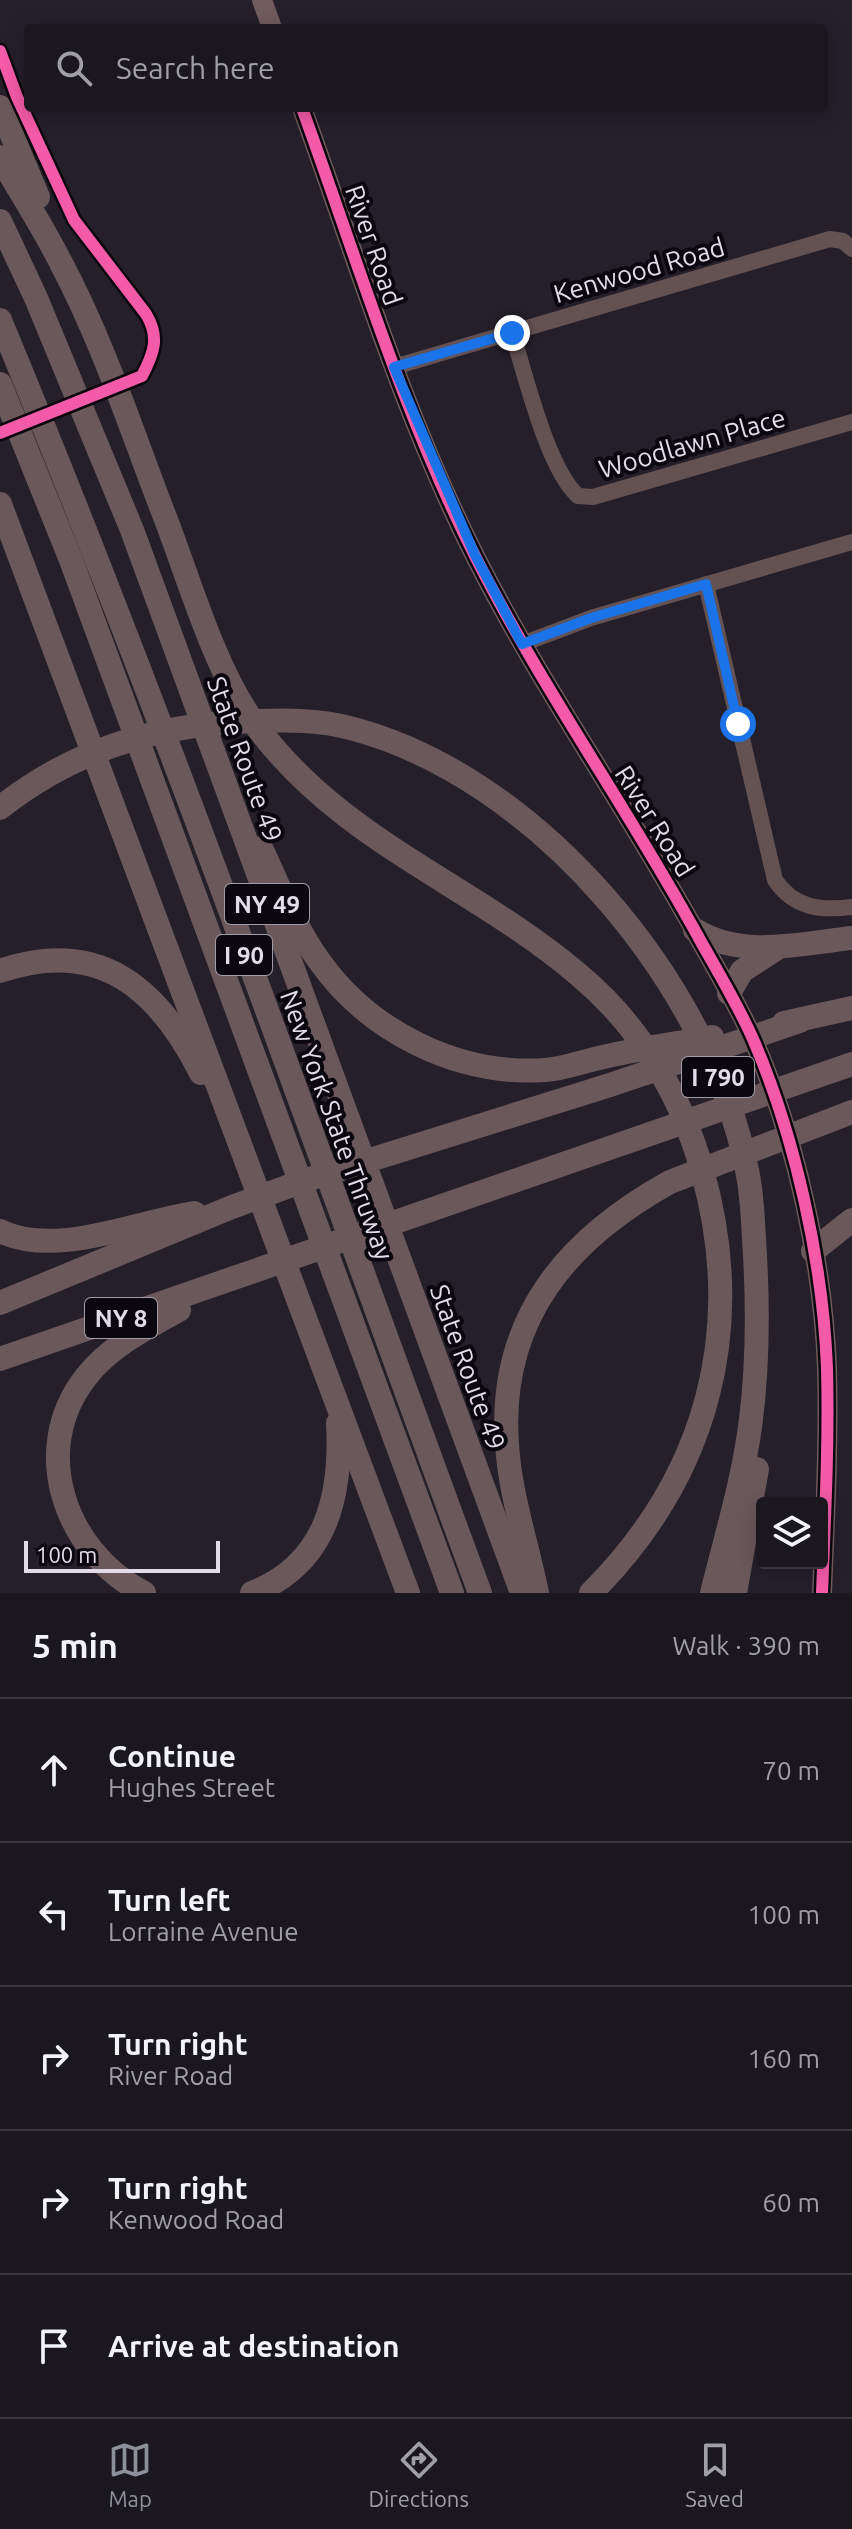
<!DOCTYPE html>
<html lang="en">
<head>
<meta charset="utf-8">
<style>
	:root { --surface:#1b171f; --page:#28242c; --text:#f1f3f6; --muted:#a09fa4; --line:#39363d; --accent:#8c9099 }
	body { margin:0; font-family:Ubuntu,sans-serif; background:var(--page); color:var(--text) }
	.controls { position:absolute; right:24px; bottom:24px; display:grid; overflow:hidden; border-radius:8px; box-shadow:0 4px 20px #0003 }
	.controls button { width:72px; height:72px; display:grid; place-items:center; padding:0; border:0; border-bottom:2px solid var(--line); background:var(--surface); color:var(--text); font:40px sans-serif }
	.scale { position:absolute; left:24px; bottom:20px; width:196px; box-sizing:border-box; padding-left:8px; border:4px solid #e1dce8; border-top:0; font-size:22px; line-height:28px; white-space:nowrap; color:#e1dce8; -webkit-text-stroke:6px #0b070f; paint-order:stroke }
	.stop { position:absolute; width:24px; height:24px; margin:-18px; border:6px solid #1a73e8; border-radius:50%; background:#fff }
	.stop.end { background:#1a73e8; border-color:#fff; box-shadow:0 2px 8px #0008 }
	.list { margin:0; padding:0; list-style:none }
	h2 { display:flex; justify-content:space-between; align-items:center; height:104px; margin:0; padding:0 32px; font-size:34px }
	h2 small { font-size:26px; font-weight:400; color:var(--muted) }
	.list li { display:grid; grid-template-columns:52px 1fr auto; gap:24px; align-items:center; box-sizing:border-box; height:144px; padding:0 32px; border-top:2px solid var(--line) }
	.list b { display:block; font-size:30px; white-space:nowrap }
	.list p { margin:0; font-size:26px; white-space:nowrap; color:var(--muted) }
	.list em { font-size:26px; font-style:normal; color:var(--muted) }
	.icon { flex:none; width:44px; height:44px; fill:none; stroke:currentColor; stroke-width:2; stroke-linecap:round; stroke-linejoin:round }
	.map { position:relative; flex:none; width:852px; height:1593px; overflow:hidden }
	.search { position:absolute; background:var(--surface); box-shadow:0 4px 20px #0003; left:24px; right:24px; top:24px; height:88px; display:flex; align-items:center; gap:20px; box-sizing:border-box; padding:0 28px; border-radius:8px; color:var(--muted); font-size:30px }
	.sheet { height:824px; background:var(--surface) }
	nav { display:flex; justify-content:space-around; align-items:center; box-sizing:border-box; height:112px; border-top:2px solid var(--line); background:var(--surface); font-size:22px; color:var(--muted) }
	nav a { display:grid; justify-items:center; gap:4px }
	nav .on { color:var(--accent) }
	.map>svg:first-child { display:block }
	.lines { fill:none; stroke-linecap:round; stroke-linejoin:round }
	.minor { stroke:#645253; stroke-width:16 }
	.major { stroke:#705b5d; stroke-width:20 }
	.highway { stroke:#6b585b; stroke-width:24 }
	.cycleway-casing { stroke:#0b070f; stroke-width:17 }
	.cycleway { stroke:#f35aa7; stroke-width:12 }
	.route { stroke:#1a73e8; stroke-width:10 }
	.labels { text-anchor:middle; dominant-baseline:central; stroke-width:8; stroke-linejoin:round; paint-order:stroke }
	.shield { fill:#0b070f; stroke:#a19ca7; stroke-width:2 }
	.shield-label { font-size:24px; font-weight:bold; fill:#e1dce8 }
	.street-label { font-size:26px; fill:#e1dce8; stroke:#0b070f }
</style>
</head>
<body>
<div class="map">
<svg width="852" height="1593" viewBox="0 0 852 1593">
	<rect width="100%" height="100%" fill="#241f29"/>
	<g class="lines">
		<g class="minor">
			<path d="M 512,333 C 526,376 547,468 578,496 L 593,497 L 852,422"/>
			<path d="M 394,367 L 830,239 L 843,241 L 852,249"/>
			<path d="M 706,584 L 775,880 C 794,908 820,911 852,907"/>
			<path d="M 522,644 L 591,618 L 852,542"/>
		</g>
		<g class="major">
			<path d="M 262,0 L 272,28"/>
			<path d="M 302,108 C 357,259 403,414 476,558 C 543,690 629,810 700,940 C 718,972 738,1005 753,1039 C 795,1136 823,1262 827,1368 C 829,1443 825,1518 822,1593"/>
		</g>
		<g class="highway">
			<path d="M 0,107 L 38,197"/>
			<path d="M 0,157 C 20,192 43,227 61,263 C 103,342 131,429 163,512 C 188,575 213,666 252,720 C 337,840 471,883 579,975 C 640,1026 681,1095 702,1170 C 747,1329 708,1476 591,1593"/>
			<path d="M 0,221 L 36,298 L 132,530 L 522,1593"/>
			<path d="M 0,320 C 174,739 323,1168 480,1593"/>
			<path d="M 0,384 L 71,560 L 452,1593"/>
			<path d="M 0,504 L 408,1593"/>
			<path d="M 0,808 C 75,748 163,723 258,721 C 289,720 320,720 350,728 C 537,776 710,984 747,1170 C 753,1198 753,1227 755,1255 C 758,1311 758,1364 751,1419 C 744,1478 726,1536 712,1593"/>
			<path d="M 261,848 C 279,886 295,928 320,962 C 370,1032 458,1076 545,1070 C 563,1069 581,1062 599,1058 C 636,1049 674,1044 712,1037"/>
			<path d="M 695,930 C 742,959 799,944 852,938"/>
			<path d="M 0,971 C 99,937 158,988 201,1073"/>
			<path d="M 729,993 L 742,971 L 776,949"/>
			<path d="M 784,1023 L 852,1008"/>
			<path d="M 0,1231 C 56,1258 135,1222 194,1213"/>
			<path d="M 813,1251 L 852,1220"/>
			<path d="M 0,1303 L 232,1207 L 306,1180 L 610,1085 L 800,1021"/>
			<path d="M 0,1359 L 852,1064"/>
			<path d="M 144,1593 C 66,1553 28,1451 86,1377 C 109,1347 146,1328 179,1310"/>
			<path d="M 252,1593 C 327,1564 342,1495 338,1423"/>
			<path d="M 537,1593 C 527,1543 510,1495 507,1444 C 498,1319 567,1239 670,1182 L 852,1112"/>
			<path d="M 735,1593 L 757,1469"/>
		</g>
		<g class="cycleway-casing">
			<g id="cycleway">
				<path d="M 0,51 L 17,97 L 74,220 L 146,314 C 160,337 154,353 142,376 L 0,433"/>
				<path d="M 302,108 C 357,259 403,414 476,558 C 543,690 629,810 700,940 C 718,972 738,1005 753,1039 C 795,1136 823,1262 827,1368 C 829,1443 825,1518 822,1593"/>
			</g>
		</g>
		<use href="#cycleway" class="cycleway"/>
	</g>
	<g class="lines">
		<path class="route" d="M 512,333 L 394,367 L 475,555 L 522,644 L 591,618 L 706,584 L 738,724"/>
	</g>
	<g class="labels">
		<g class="shield">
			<rect x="225" y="884" width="84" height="40" rx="6"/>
			<rect x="216" y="935" width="56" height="40" rx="6"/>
			<rect x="682" y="1057" width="72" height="40" rx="6"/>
			<rect x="85" y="1298" width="72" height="40" rx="6"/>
		</g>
		<g class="shield-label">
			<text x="267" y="904">NY 49</text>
			<text x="244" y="955">I 90</text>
			<text x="718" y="1077">I 790</text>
			<text x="121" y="1318">NY 8</text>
		</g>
		<g class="street-label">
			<text transform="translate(374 245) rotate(71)">River Road</text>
			<text transform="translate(639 270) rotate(-16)">Kenwood Road</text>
			<text transform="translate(692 443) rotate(-16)">Woodlawn Place</text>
			<text transform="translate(245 759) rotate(70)">State Route 49</text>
			<text transform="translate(655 821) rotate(58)">River Road</text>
			<text transform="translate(337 1125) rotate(70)">New York State Thruway</text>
			<text transform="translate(468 1367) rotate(70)">State Route 49</text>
		</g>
	</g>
</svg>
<div class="controls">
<button><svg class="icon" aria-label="layers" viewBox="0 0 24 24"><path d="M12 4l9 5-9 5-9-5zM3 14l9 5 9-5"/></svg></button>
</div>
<div class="scale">100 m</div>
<div class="stop" style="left:738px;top:724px"></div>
<div class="stop end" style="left:512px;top:333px"></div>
<div class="search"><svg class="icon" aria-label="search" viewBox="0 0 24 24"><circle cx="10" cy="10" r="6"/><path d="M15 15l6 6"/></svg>Search here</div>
</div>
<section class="sheet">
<h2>5 min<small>Walk · 390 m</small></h2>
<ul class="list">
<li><svg class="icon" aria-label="ahead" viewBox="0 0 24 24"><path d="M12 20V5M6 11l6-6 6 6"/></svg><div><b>Continue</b><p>Hughes Street</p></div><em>70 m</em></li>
<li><svg class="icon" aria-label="left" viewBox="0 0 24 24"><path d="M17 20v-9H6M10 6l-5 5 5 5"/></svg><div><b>Turn left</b><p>Lorraine Avenue</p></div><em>100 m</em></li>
<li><svg class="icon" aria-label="right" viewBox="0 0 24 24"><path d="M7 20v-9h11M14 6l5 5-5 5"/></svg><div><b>Turn right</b><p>River Road</p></div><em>160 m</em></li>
<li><svg class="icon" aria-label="right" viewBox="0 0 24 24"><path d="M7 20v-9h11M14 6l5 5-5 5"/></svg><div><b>Turn right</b><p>Kenwood Road</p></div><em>60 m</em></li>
<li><svg class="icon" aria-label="arrive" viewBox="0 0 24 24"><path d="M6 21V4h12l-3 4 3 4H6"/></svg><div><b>Arrive at destination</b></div></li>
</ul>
</section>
<nav>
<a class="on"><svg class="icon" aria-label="map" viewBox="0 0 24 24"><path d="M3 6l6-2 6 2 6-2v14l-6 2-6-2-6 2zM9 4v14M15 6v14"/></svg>Map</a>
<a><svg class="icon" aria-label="directions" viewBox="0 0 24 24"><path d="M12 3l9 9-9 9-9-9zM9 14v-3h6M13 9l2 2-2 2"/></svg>Directions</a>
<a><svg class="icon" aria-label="saved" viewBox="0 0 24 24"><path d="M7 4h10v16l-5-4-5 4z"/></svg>Saved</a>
</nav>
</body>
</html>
